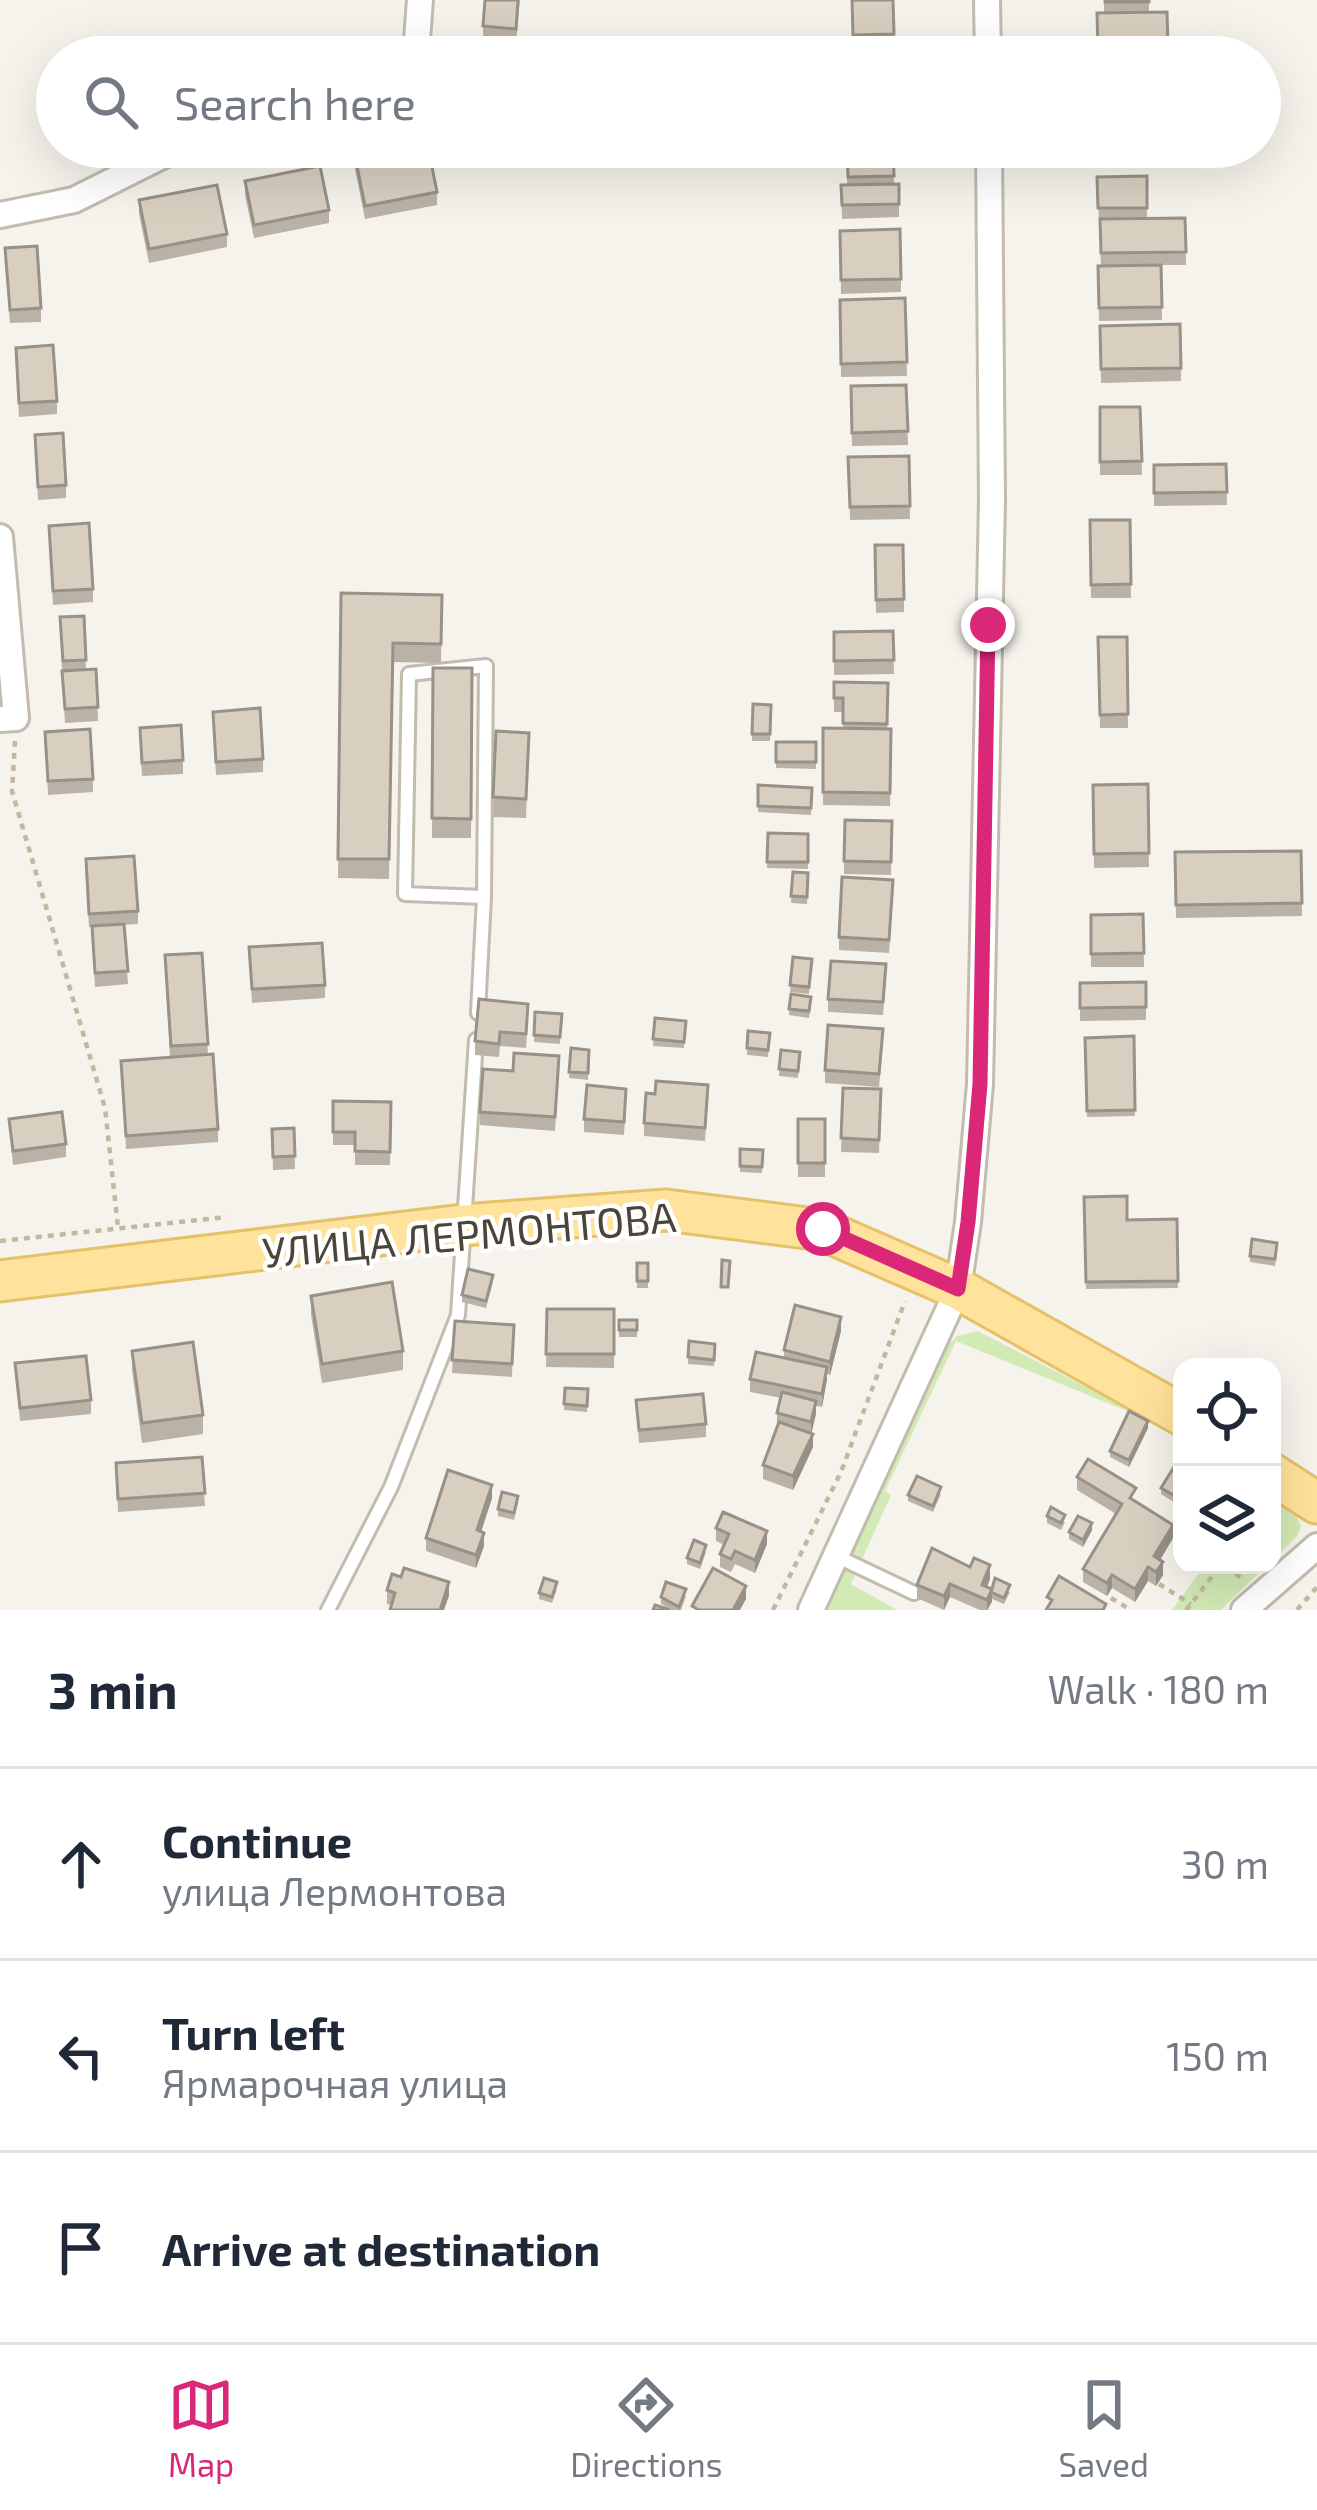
<!DOCTYPE html>
<html lang="en">
<head>
<meta charset="utf-8">
<style>
	:root { --surface:#fff; --page:#f2f2f3; --text:#1f2937; --muted:#747a83; --line:#e0e1e3; --accent:#db2777 }
	body { margin:0; font-family:"Exo 2",sans-serif; background:var(--page); color:var(--text) }
	.controls { position:absolute; right:36px; bottom:36px; display:grid; overflow:hidden; border-radius:24px; box-shadow:0 12px 48px #0002 }
	.controls button { width:108px; height:108px; display:grid; place-items:center; padding:0; border:0; border-bottom:3px solid var(--line); background:var(--surface); color:var(--text); font:60px sans-serif }
	.stop { position:absolute; width:36px; height:36px; margin:-27px; border:9px solid #db2777; border-radius:50%; background:#fff }
	.stop.end { background:#db2777; border-color:#fff; box-shadow:0 3px 12px #0008 }
	.list { margin:0; padding:0; list-style:none }
	h2 { display:flex; justify-content:space-between; align-items:center; height:156px; margin:0; padding:0 48px; font-size:51px }
	h2 small { font-size:39px; font-weight:400; color:var(--muted) }
	.list li { display:grid; grid-template-columns:78px 1fr auto; gap:36px; align-items:center; box-sizing:border-box; height:192px; padding:0 48px; border-top:3px solid var(--line) }
	.list b { display:block; font-size:45px; white-space:nowrap }
	.list p { margin:0; font-size:39px; white-space:nowrap; color:var(--muted) }
	.list em { font-size:39px; font-style:normal; color:var(--muted) }
	.icon { flex:none; width:66px; height:66px; fill:none; stroke:currentColor; stroke-width:2; stroke-linecap:round; stroke-linejoin:round }
	.map { position:relative; flex:none; width:1317px; height:1610px; overflow:hidden }
	.search { position:absolute; background:var(--surface); box-shadow:0 12px 48px #0002; left:36px; right:36px; top:36px; height:132px; display:flex; align-items:center; gap:30px; box-sizing:border-box; padding:0 42px; border-radius:66px; color:var(--muted); font-size:45px }
	.sheet { height:732px; background:var(--surface) }
	nav { display:flex; justify-content:space-around; align-items:center; box-sizing:border-box; height:168px; border-top:3px solid var(--line); background:var(--surface); font-size:33px; color:var(--muted) }
	nav a { display:grid; justify-items:center; gap:6px }
	nav .on { color:var(--accent) }
	.map>svg:first-child { display:block }
	.green { fill:#d2eab5 }
	.lines { fill:none; stroke-linecap:round; stroke-linejoin:round }
	.service-casing { stroke:#c2bbae; stroke-width:18 }
	.minor-casing { stroke:#c2bbae; stroke-width:30 }
	.primary-casing { stroke:#e6c16a; stroke-width:45 }
	.path { stroke:#c4b79f; stroke-width:4.5; stroke-dasharray:6 6; stroke-linecap:butt }
	.service { stroke:#fff; stroke-width:12 }
	.minor { stroke:#fff; stroke-width:24 }
	.primary { stroke:#ffe39c; stroke-width:39 }
	.wall { fill:#bab2a6 }
	.shaded-wall { fill:#979187 }
	.building { fill:#d8cfc1; stroke:#979187; stroke-width:3 }
	.route { stroke:#db2777; stroke-width:15 }
	.labels { text-anchor:middle; dominant-baseline:central; stroke-width:9; stroke-linejoin:round; paint-order:stroke }
	.street-label { font-size:42px; fill:#4b4439; stroke:#fff }
</style>
</head>
<body>
<div class="map">
<svg width="1317" height="1610" viewBox="0 0 1317 1610">
	<rect width="100%" height="100%" fill="#f6f3ec"/>
	<g class="green">
		<path d="M 978,1331 L 1154,1422 L 956,1341 L 885,1491 L 891,1495 L 851,1584 L 897,1610 L 825,1610 L 946,1347 L 957,1336 Z"/>
		<path d="M 1272,1491 L 1295,1512 L 1301,1527 L 1297,1536 L 1272,1561 Z"/>
		<path d="M 1205,1565 L 1267,1565 L 1221,1610 L 1172,1610 Z"/>
	</g>
	<g class="lines">
		<g class="service-casing">
			<g id="service">
				<path d="M 478,1013 L 484,897 L 486,666 L 409,674 L 405,894 L 484,897"/>
				<path d="M 836,1556 L 914,1593"/>
				<path d="M 328,1610 L 391,1487 L 458,1315 L 476,1040"/>
			</g>
		</g>
		<g class="minor-casing">
			<g id="minor">
				<path d="M 987,0 L 988,57"/>
				<path d="M 405,57 L 416,53 L 420,0"/>
				<path d="M 0,215 L 74,200 L 180,147"/>
				<path d="M 0,537 L 16,718 L 0,719"/>
				<path d="M 811,1610 L 958,1289 L 968,1222 L 980,1084 L 992,499 L 989,147"/>
				<path d="M 1244,1610 L 1317,1546"/>
			</g>
		</g>
		<g class="primary-casing">
			<g id="primary">
				<path d="M 0,1281 L 463,1225 L 666,1210 L 823,1230 L 958,1289 L 1182,1415"/>
				<path d="M 1272,1474 L 1317,1503"/>
			</g>
		</g>
		<g class="path">
			<path d="M 15,741 L 12,791 L 105,1108 L 118,1227"/>
			<path d="M 0,1241 L 227,1217"/>
			<path d="M 1227,1565 L 1243,1580"/>
			<path d="M 1159,1584 L 1191,1604"/>
			<path d="M 1111,1598 L 1131,1610"/>
			<path d="M 773,1610 L 841,1472 L 905,1301"/>
			<path d="M 1186,1610 L 1221,1565"/>
			<path d="M 1297,1610 L 1317,1587"/>
		</g>
		<use href="#service" class="service"/>
		<use href="#minor" class="minor"/>
		<use href="#primary" class="primary"/>
	</g>
	<g class="wall">
		<path d="M 520,0 L 516,42 L 483,39 L 483,26 Z"/>
		<path d="M 851,0 L 893,0 L 894,47 L 853,48 Z"/>
		<path d="M 1104,0 L 1149,0 L 1149,12 L 1167,12 L 1168,57 L 1098,57 L 1097,13 L 1104,13 Z"/>
		<path d="M 447,147 L 519,147 L 519,155 L 452,168 Z"/>
		<path d="M 847,147 L 893,147 L 894,184 L 899,184 L 899,217 L 842,219 L 841,185 L 847,185 Z"/>
		<path d="M 355,156 L 437,192 L 437,205 L 365,219 L 355,169 Z"/>
		<path d="M 1147,176 L 1147,218 L 1185,218 L 1186,265 L 1161,265 L 1162,320 L 1099,321 L 1098,266 L 1101,266 L 1097,177 Z"/>
		<path d="M 245,181 L 329,210 L 329,223 L 254,238 L 245,195 Z"/>
		<path d="M 139,200 L 227,234 L 227,247 L 149,263 L 139,214 Z"/>
		<path d="M 840,231 L 901,279 L 901,292 L 841,294 Z"/>
		<path d="M 5,261 L 41,308 L 41,322 L 10,323 Z"/>
		<path d="M 905,298 L 907,376 L 841,377 L 840,300 Z"/>
		<path d="M 1100,326 L 1181,368 L 1181,381 L 1101,383 Z"/>
		<path d="M 16,361 L 57,401 L 57,414 L 19,417 Z"/>
		<path d="M 906,385 L 908,445 L 852,446 L 851,386 Z"/>
		<path d="M 1100,407 L 1140,407 L 1142,475 L 1100,475 Z"/>
		<path d="M 35,448 L 66,485 L 66,498 L 38,500 Z"/>
		<path d="M 909,456 L 910,519 L 850,520 L 848,457 Z"/>
		<path d="M 1226,464 L 1227,505 L 1154,506 L 1154,465 Z"/>
		<path d="M 1090,520 L 1130,520 L 1131,598 L 1091,598 Z"/>
		<path d="M 49,539 L 93,589 L 93,602 L 53,605 Z"/>
		<path d="M 875,545 L 904,599 L 904,612 L 876,613 Z"/>
		<path d="M 341,593 L 442,595 L 441,663 L 393,662 L 389,879 L 338,878 Z"/>
		<path d="M 84,616 L 86,670 L 96,669 L 98,721 L 65,723 L 60,631 Z"/>
		<path d="M 893,631 L 894,674 L 834,675 L 834,632 Z"/>
		<path d="M 1098,637 L 1127,637 L 1128,728 L 1100,728 Z"/>
		<path d="M 433,668 L 472,668 L 471,838 L 432,838 Z"/>
		<path d="M 834,682 L 888,683 L 887,729 L 891,729 L 890,806 L 823,805 L 823,728 L 843,729 L 843,712 L 834,712 Z"/>
		<path d="M 753,704 L 771,705 L 770,741 L 752,741 Z"/>
		<path d="M 213,725 L 263,759 L 263,772 L 216,775 Z"/>
		<path d="M 496,731 L 529,733 L 526,818 L 493,817 Z"/>
		<path d="M 45,732 L 93,779 L 93,792 L 48,795 Z"/>
		<path d="M 140,741 L 183,760 L 183,774 L 142,776 Z"/>
		<path d="M 776,742 L 816,742 L 816,769 L 776,768 Z"/>
		<path d="M 1148,784 L 1149,867 L 1094,868 L 1093,785 Z"/>
		<path d="M 758,785 L 812,788 L 811,815 L 758,812 Z"/>
		<path d="M 892,821 L 891,875 L 844,874 L 844,861 Z"/>
		<path d="M 768,833 L 808,834 L 808,869 L 767,868 Z"/>
		<path d="M 1301,851 L 1302,916 L 1176,918 L 1175,852 Z"/>
		<path d="M 86,872 L 138,911 L 138,924 L 124,925 L 128,984 L 95,987 L 92,927 L 89,927 Z"/>
		<path d="M 793,872 L 808,873 L 807,904 L 791,903 Z"/>
		<path d="M 893,894 L 889,953 L 839,950 L 839,937 Z"/>
		<path d="M 1143,914 L 1144,967 L 1091,967 L 1091,915 Z"/>
		<path d="M 249,947 L 325,985 L 325,998 L 252,1003 Z"/>
		<path d="M 202,953 L 208,1054 L 218,1129 L 218,1142 L 126,1149 L 121,1061 L 170,1057 L 165,968 Z"/>
		<path d="M 793,957 L 812,959 L 809,994 L 790,992 Z"/>
		<path d="M 886,978 L 883,1015 L 828,1012 L 828,999 Z"/>
		<path d="M 1146,982 L 1146,1020 L 1080,1021 L 1080,983 Z"/>
		<path d="M 791,994 L 811,1004 L 809,1018 L 789,1015 Z"/>
		<path d="M 535,1012 L 562,1014 L 560,1044 L 534,1042 Z"/>
		<path d="M 528,1017 L 526,1048 L 500,1046 L 499,1057 L 475,1055 L 475,1041 Z"/>
		<path d="M 655,1018 L 686,1021 L 684,1048 L 653,1046 Z"/>
		<path d="M 748,1031 L 770,1033 L 768,1057 L 747,1055 Z"/>
		<path d="M 1134,1036 L 1135,1116 L 1087,1117 L 1085,1038 Z"/>
		<path d="M 883,1043 L 879,1087 L 825,1083 L 825,1070 Z"/>
		<path d="M 571,1048 L 589,1050 L 588,1080 L 569,1078 Z"/>
		<path d="M 781,1050 L 800,1052 L 798,1078 L 779,1076 Z"/>
		<path d="M 559,1070 L 555,1131 L 480,1125 L 480,1112 L 513,1071 Z"/>
		<path d="M 843,1088 L 881,1089 L 879,1153 L 841,1152 Z"/>
		<path d="M 708,1099 L 705,1141 L 644,1136 L 644,1123 Z"/>
		<path d="M 333,1101 L 391,1102 L 390,1165 L 355,1165 L 355,1145 L 333,1145 Z"/>
		<path d="M 626,1102 L 624,1135 L 584,1132 L 584,1119 Z"/>
		<path d="M 9,1119 L 66,1144 L 66,1157 L 13,1165 Z"/>
		<rect x="798" y="1119" width="27" height="58"/>
		<path d="M 294,1128 L 295,1169 L 273,1170 L 272,1129 Z"/>
		<path d="M 740,1149 L 763,1150 L 762,1173 L 740,1172 Z"/>
		<path d="M 1084,1197 L 1127,1220 L 1177,1219 L 1178,1288 L 1086,1289 Z"/>
		<path d="M 1277,1250 L 1275,1266 L 1250,1262 L 1250,1256 Z"/>
		<rect x="637" y="1263" width="11" height="25"/>
		<path d="M 493,1282 L 486,1308 L 462,1302 L 462,1295 Z"/>
		<path d="M 311,1296 L 403,1351 L 403,1370 L 322,1383 L 311,1315 Z"/>
		<path d="M 547,1309 L 614,1309 L 614,1368 L 546,1367 Z"/>
		<rect x="619" y="1320" width="18" height="17"/>
		<path d="M 455,1321 L 514,1325 L 512,1377 L 452,1373 Z"/>
		<path d="M 841,1331 L 830,1375 L 827,1374 L 822,1407 L 816,1406 L 811,1434 L 813,1447 L 793,1490 L 763,1479 L 763,1465 L 777,1427 L 777,1413 L 781,1398 L 750,1392 L 750,1379 L 784,1358 L 784,1350 Z"/>
		<path d="M 689,1341 L 715,1344 L 714,1366 L 688,1364 Z"/>
		<path d="M 132,1351 L 203,1415 L 203,1434 L 142,1443 L 132,1370 Z"/>
		<path d="M 15,1363 L 91,1400 L 91,1414 L 20,1421 Z"/>
		<path d="M 565,1388 L 588,1389 L 587,1412 L 564,1410 Z"/>
		<path d="M 636,1400 L 706,1424 L 706,1437 L 639,1443 Z"/>
		<path d="M 1148,1428 L 1129,1467 L 1110,1457 L 1110,1451 Z"/>
		<path d="M 1182,1454 L 1182,1507 L 1161,1494 L 1161,1488 Z"/>
		<path d="M 202,1457 L 205,1506 L 118,1512 L 116,1463 Z"/>
		<path d="M 1077,1477 L 1135,1502 L 1173,1538 L 1160,1560 L 1163,1575 L 1156,1586 L 1148,1581 L 1135,1602 L 1112,1588 L 1107,1596 L 1083,1582 L 1083,1569 L 1116,1514 L 1077,1490 Z"/>
		<path d="M 941,1494 L 933,1512 L 908,1501 L 908,1495 Z"/>
		<path d="M 492,1498 L 481,1532 L 484,1546 L 476,1568 L 426,1551 L 426,1538 Z"/>
		<path d="M 518,1503 L 514,1520 L 498,1516 L 498,1509 Z"/>
		<path d="M 1047,1516 L 1065,1522 L 1061,1530 L 1047,1523 Z"/>
		<path d="M 716,1528 L 767,1544 L 755,1573 L 735,1564 L 731,1572 L 720,1567 L 720,1554 L 724,1545 L 716,1541 Z"/>
		<path d="M 1092,1530 L 1083,1547 L 1069,1539 L 1069,1532 Z"/>
		<path d="M 706,1552 L 700,1569 L 687,1564 L 687,1558 Z"/>
		<path d="M 990,1579 L 987,1587 L 1010,1592 L 1004,1604 L 992,1599 L 988,1610 L 980,1610 L 950,1597 L 944,1610 L 917,1598 L 917,1585 Z"/>
		<path d="M 557,1589 L 552,1603 L 539,1599 L 539,1593 Z"/>
		<path d="M 387,1590 L 449,1596 L 392,1605 L 387,1604 Z"/>
		<path d="M 686,1596 L 681,1610 L 672,1610 L 661,1604 L 661,1597 Z"/>
	</g>
	<g class="shaded-wall">
		<path d="M 841,1317 L 841,1331 L 830,1375 L 830,1362 Z"/>
		<path d="M 827,1367 L 827,1380 L 822,1407 L 822,1394 Z"/>
		<path d="M 816,1401 L 816,1414 L 811,1435 L 811,1422 Z"/>
		<path d="M 1148,1421 L 1148,1428 L 1129,1467 L 1129,1460 Z"/>
		<path d="M 813,1434 L 813,1447 L 793,1490 L 793,1476 Z"/>
		<path d="M 492,1485 L 492,1498 L 477,1544 L 477,1530 Z"/>
		<path d="M 1092,1523 L 1092,1530 L 1083,1547 L 1083,1540 Z"/>
		<path d="M 1173,1525 L 1173,1538 L 1154,1570 L 1154,1556 Z"/>
		<path d="M 767,1531 L 767,1544 L 755,1573 L 755,1560 Z"/>
		<path d="M 484,1533 L 484,1546 L 476,1568 L 476,1555 Z"/>
		<path d="M 1163,1562 L 1163,1575 L 1156,1586 L 1156,1572 Z"/>
		<path d="M 990,1565 L 990,1579 L 982,1598 L 982,1585 Z"/>
		<path d="M 1148,1567 L 1148,1581 L 1135,1602 L 1135,1589 Z"/>
		<path d="M 1112,1575 L 1112,1588 L 1107,1596 L 1107,1583 Z"/>
		<path d="M 449,1582 L 449,1596 L 444,1610 L 440,1610 Z"/>
		<path d="M 950,1584 L 950,1597 L 944,1610 L 944,1596 Z"/>
		<path d="M 746,1586 L 746,1599 L 740,1610 L 733,1610 Z"/>
		<path d="M 992,1589 L 992,1602 L 987,1610 L 987,1600 Z"/>
	</g>
	<g class="building">
		<path d="M 485,0 L 518,0 L 516,29 L 483,26 Z"/>
		<path d="M 852,0 L 893,0 L 894,34 L 853,35 Z"/>
		<rect x="1105" y="0" width="44" height="2"/>
		<path d="M 1167,12 L 1168,48 L 1098,49 L 1097,13 Z"/>
		<path d="M 497,45 L 515,47 L 515,57 L 496,57 Z"/>
		<path d="M 468,48 L 492,49 L 492,57 L 468,57 Z"/>
		<path d="M 398,147 L 428,147 L 437,192 L 365,206 L 355,156 Z"/>
		<path d="M 450,147 L 491,147 L 452,155 Z"/>
		<path d="M 847,147 L 893,147 L 894,176 L 848,177 Z"/>
		<path d="M 320,166 L 329,210 L 254,225 L 245,181 Z"/>
		<path d="M 1147,176 L 1147,208 L 1098,208 L 1097,177 Z"/>
		<path d="M 899,184 L 899,204 L 842,205 L 841,185 Z"/>
		<path d="M 217,185 L 227,234 L 149,249 L 139,200 Z"/>
		<path d="M 1185,218 L 1186,252 L 1101,253 L 1100,219 Z"/>
		<path d="M 900,229 L 901,279 L 841,280 L 840,231 Z"/>
		<path d="M 37,246 L 41,308 L 10,310 L 5,248 Z"/>
		<path d="M 1161,265 L 1162,307 L 1099,308 L 1098,266 Z"/>
		<path d="M 905,298 L 907,362 L 841,364 L 840,300 Z"/>
		<path d="M 1180,324 L 1181,368 L 1101,369 L 1100,326 Z"/>
		<path d="M 53,345 L 57,401 L 19,403 L 16,348 Z"/>
		<path d="M 906,385 L 908,431 L 852,433 L 851,386 Z"/>
		<path d="M 1100,407 L 1140,407 L 1142,461 L 1100,462 Z"/>
		<path d="M 63,433 L 66,485 L 38,487 L 35,435 Z"/>
		<path d="M 909,456 L 910,506 L 850,507 L 848,457 Z"/>
		<path d="M 1226,464 L 1227,492 L 1154,493 L 1154,465 Z"/>
		<path d="M 1090,520 L 1130,520 L 1131,584 L 1091,585 Z"/>
		<path d="M 89,523 L 93,589 L 53,591 L 49,526 Z"/>
		<path d="M 875,545 L 903,545 L 904,599 L 876,600 Z"/>
		<path d="M 341,593 L 442,595 L 441,644 L 393,643 L 389,859 L 338,859 Z"/>
		<path d="M 84,616 L 86,660 L 63,661 L 60,617 Z"/>
		<path d="M 893,631 L 894,660 L 834,661 L 834,632 Z"/>
		<path d="M 1098,637 L 1127,637 L 1128,714 L 1100,715 Z"/>
		<path d="M 433,668 L 472,668 L 471,819 L 432,818 Z"/>
		<path d="M 96,669 L 98,707 L 65,709 L 62,671 Z"/>
		<path d="M 834,682 L 888,683 L 887,724 L 843,723 L 843,698 L 834,698 Z"/>
		<path d="M 753,704 L 771,705 L 770,734 L 752,734 Z"/>
		<path d="M 260,708 L 263,759 L 216,762 L 213,712 Z"/>
		<path d="M 181,725 L 183,760 L 142,763 L 140,728 Z"/>
		<path d="M 823,728 L 891,729 L 890,793 L 823,792 Z"/>
		<path d="M 90,729 L 93,779 L 48,781 L 45,732 Z"/>
		<path d="M 496,731 L 529,733 L 526,799 L 493,797 Z"/>
		<rect x="776" y="742" width="40" height="20"/>
		<path d="M 1148,784 L 1149,853 L 1094,854 L 1093,785 Z"/>
		<path d="M 758,785 L 812,788 L 811,808 L 758,806 Z"/>
		<path d="M 845,820 L 892,821 L 891,862 L 844,861 Z"/>
		<path d="M 768,833 L 808,834 L 808,862 L 767,862 Z"/>
		<path d="M 1301,851 L 1302,903 L 1176,905 L 1175,852 Z"/>
		<path d="M 134,856 L 138,911 L 89,914 L 86,859 Z"/>
		<path d="M 793,872 L 808,873 L 807,897 L 791,896 Z"/>
		<path d="M 842,877 L 893,880 L 889,940 L 839,937 Z"/>
		<path d="M 1143,914 L 1144,953 L 1091,954 L 1091,915 Z"/>
		<path d="M 124,924 L 128,971 L 95,973 L 92,926 Z"/>
		<path d="M 322,943 L 325,985 L 252,989 L 249,947 Z"/>
		<path d="M 202,953 L 208,1044 L 171,1046 L 165,955 Z"/>
		<path d="M 793,957 L 812,959 L 809,987 L 790,985 Z"/>
		<path d="M 831,961 L 886,964 L 883,1002 L 828,999 Z"/>
		<path d="M 1146,982 L 1146,1007 L 1080,1008 L 1080,983 Z"/>
		<path d="M 791,994 L 811,997 L 809,1011 L 789,1009 Z"/>
		<path d="M 479,999 L 528,1004 L 526,1034 L 500,1032 L 499,1044 L 475,1041 Z"/>
		<path d="M 535,1012 L 562,1014 L 560,1037 L 534,1035 Z"/>
		<path d="M 655,1018 L 686,1021 L 684,1042 L 653,1039 Z"/>
		<path d="M 828,1025 L 883,1029 L 879,1074 L 825,1070 Z"/>
		<path d="M 748,1031 L 770,1033 L 768,1050 L 747,1048 Z"/>
		<path d="M 1134,1036 L 1135,1110 L 1087,1111 L 1085,1038 Z"/>
		<path d="M 571,1048 L 589,1050 L 588,1073 L 569,1072 Z"/>
		<path d="M 781,1050 L 800,1052 L 798,1071 L 779,1069 Z"/>
		<path d="M 514,1053 L 559,1056 L 555,1117 L 480,1112 L 483,1069 L 513,1071 Z"/>
		<path d="M 213,1054 L 218,1129 L 126,1136 L 121,1061 Z"/>
		<path d="M 656,1081 L 708,1085 L 705,1128 L 644,1123 L 646,1093 L 655,1094 Z"/>
		<path d="M 587,1085 L 626,1089 L 624,1122 L 584,1119 Z"/>
		<path d="M 843,1088 L 881,1089 L 879,1140 L 841,1138 Z"/>
		<path d="M 333,1101 L 391,1102 L 390,1152 L 355,1151 L 355,1132 L 333,1132 Z"/>
		<path d="M 62,1112 L 66,1144 L 13,1151 L 9,1119 Z"/>
		<rect x="798" y="1119" width="27" height="44"/>
		<path d="M 294,1128 L 295,1156 L 273,1157 L 272,1129 Z"/>
		<path d="M 740,1149 L 763,1150 L 762,1167 L 740,1166 Z"/>
		<path d="M 1127,1196 L 1127,1220 L 1177,1219 L 1178,1281 L 1086,1282 L 1084,1197 Z"/>
		<path d="M 1252,1239 L 1277,1243 L 1275,1259 L 1250,1256 Z"/>
		<path d="M 722,1260 L 730,1261 L 728,1287 L 721,1287 Z"/>
		<rect x="637" y="1263" width="11" height="18"/>
		<path d="M 468,1269 L 493,1275 L 486,1301 L 462,1295 Z"/>
		<path d="M 392,1282 L 403,1351 L 322,1364 L 311,1296 Z"/>
		<path d="M 795,1305 L 841,1317 L 830,1362 L 784,1350 Z"/>
		<path d="M 547,1309 L 614,1309 L 614,1354 L 546,1354 Z"/>
		<rect x="619" y="1320" width="18" height="10"/>
		<path d="M 455,1321 L 514,1325 L 512,1364 L 452,1360 Z"/>
		<path d="M 689,1341 L 715,1344 L 714,1360 L 688,1357 Z"/>
		<path d="M 193,1342 L 203,1415 L 142,1423 L 132,1351 Z"/>
		<path d="M 756,1352 L 827,1367 L 822,1394 L 750,1379 Z"/>
		<path d="M 86,1356 L 91,1400 L 20,1408 L 15,1363 Z"/>
		<path d="M 565,1388 L 588,1389 L 587,1406 L 564,1404 Z"/>
		<path d="M 782,1392 L 816,1401 L 811,1422 L 777,1413 Z"/>
		<path d="M 703,1394 L 706,1424 L 639,1430 L 636,1400 Z"/>
		<path d="M 1129,1411 L 1148,1421 L 1129,1460 L 1110,1451 Z"/>
		<path d="M 779,1422 L 813,1434 L 793,1476 L 763,1465 Z"/>
		<path d="M 1182,1454 L 1182,1500 L 1161,1488 Z"/>
		<path d="M 202,1457 L 205,1493 L 118,1499 L 116,1463 Z"/>
		<path d="M 1088,1459 L 1136,1488 L 1130,1498 L 1173,1525 L 1154,1556 L 1163,1562 L 1156,1572 L 1148,1567 L 1135,1589 L 1112,1575 L 1107,1583 L 1083,1569 L 1122,1504 L 1077,1477 Z"/>
		<path d="M 448,1470 L 492,1485 L 477,1530 L 484,1533 L 476,1555 L 426,1538 Z"/>
		<path d="M 917,1476 L 941,1487 L 933,1506 L 908,1495 Z"/>
		<path d="M 502,1492 L 518,1496 L 514,1513 L 498,1509 Z"/>
		<path d="M 1051,1507 L 1065,1515 L 1061,1523 L 1047,1516 Z"/>
		<path d="M 723,1512 L 767,1531 L 755,1560 L 735,1551 L 731,1559 L 720,1554 L 729,1534 L 716,1528 Z"/>
		<path d="M 1078,1516 L 1092,1523 L 1083,1540 L 1069,1532 Z"/>
		<path d="M 694,1540 L 706,1545 L 700,1563 L 687,1558 Z"/>
		<path d="M 932,1548 L 970,1567 L 974,1558 L 990,1565 L 982,1585 L 992,1589 L 987,1600 L 950,1584 L 944,1596 L 917,1585 Z"/>
		<path d="M 404,1568 L 449,1582 L 440,1610 L 390,1610 L 395,1593 L 387,1590 L 392,1574 L 401,1577 Z"/>
		<path d="M 713,1568 L 746,1586 L 733,1610 L 699,1610 L 692,1606 Z"/>
		<path d="M 1059,1576 L 1106,1604 L 1103,1610 L 1046,1610 L 1052,1600 L 1047,1597 Z"/>
		<path d="M 544,1578 L 557,1582 L 552,1597 L 539,1593 Z"/>
		<path d="M 995,1578 L 1010,1585 L 1004,1598 L 991,1592 Z"/>
		<path d="M 666,1582 L 686,1589 L 679,1607 L 661,1597 Z"/>
		<path d="M 655,1605 L 670,1610 L 653,1610 Z"/>
	</g>
	<g class="lines">
		<path class="route" d="M 823,1229 L 958,1289 L 968,1222 L 980,1084 L 988,625"/>
	</g>
	<g class="labels">
		<g class="street-label">
			<text transform="translate(469 1233) rotate(-5)">УЛИЦА ЛЕРМОНТОВА</text>
		</g>
	</g>
</svg>
<div class="controls">
<button><svg class="icon" aria-label="locate" viewBox="0 0 24 24"><circle cx="12" cy="12" r="6"/><path d="M12 2v4M12 18v4M2 12h4M18 12h4"/></svg></button>
<button><svg class="icon" aria-label="layers" viewBox="0 0 24 24"><path d="M12 4l9 5-9 5-9-5zM3 14l9 5 9-5"/></svg></button>
</div>
<div class="stop" style="left:823px;top:1229px"></div>
<div class="stop end" style="left:988px;top:625px"></div>
<div class="search"><svg class="icon" aria-label="search" viewBox="0 0 24 24"><circle cx="10" cy="10" r="6"/><path d="M15 15l6 6"/></svg>Search here</div>
</div>
<section class="sheet">
<h2>3 min<small>Walk · 180 m</small></h2>
<ul class="list">
<li><svg class="icon" aria-label="ahead" viewBox="0 0 24 24"><path d="M12 20V5M6 11l6-6 6 6"/></svg><div><b>Continue</b><p>улица Лермонтова</p></div><em>30 m</em></li>
<li><svg class="icon" aria-label="left" viewBox="0 0 24 24"><path d="M17 20v-9H6M10 6l-5 5 5 5"/></svg><div><b>Turn left</b><p>Ярмарочная улица</p></div><em>150 m</em></li>
<li><svg class="icon" aria-label="arrive" viewBox="0 0 24 24"><path d="M6 21V4h12l-3 4 3 4H6"/></svg><div><b>Arrive at destination</b></div></li>
</ul>
</section>
<nav>
<a class="on"><svg class="icon" aria-label="map" viewBox="0 0 24 24"><path d="M3 6l6-2 6 2 6-2v14l-6 2-6-2-6 2zM9 4v14M15 6v14"/></svg>Map</a>
<a><svg class="icon" aria-label="directions" viewBox="0 0 24 24"><path d="M12 3l9 9-9 9-9-9zM9 14v-3h6M13 9l2 2-2 2"/></svg>Directions</a>
<a><svg class="icon" aria-label="saved" viewBox="0 0 24 24"><path d="M7 4h10v16l-5-4-5 4z"/></svg>Saved</a>
</nav>
</body>
</html>
